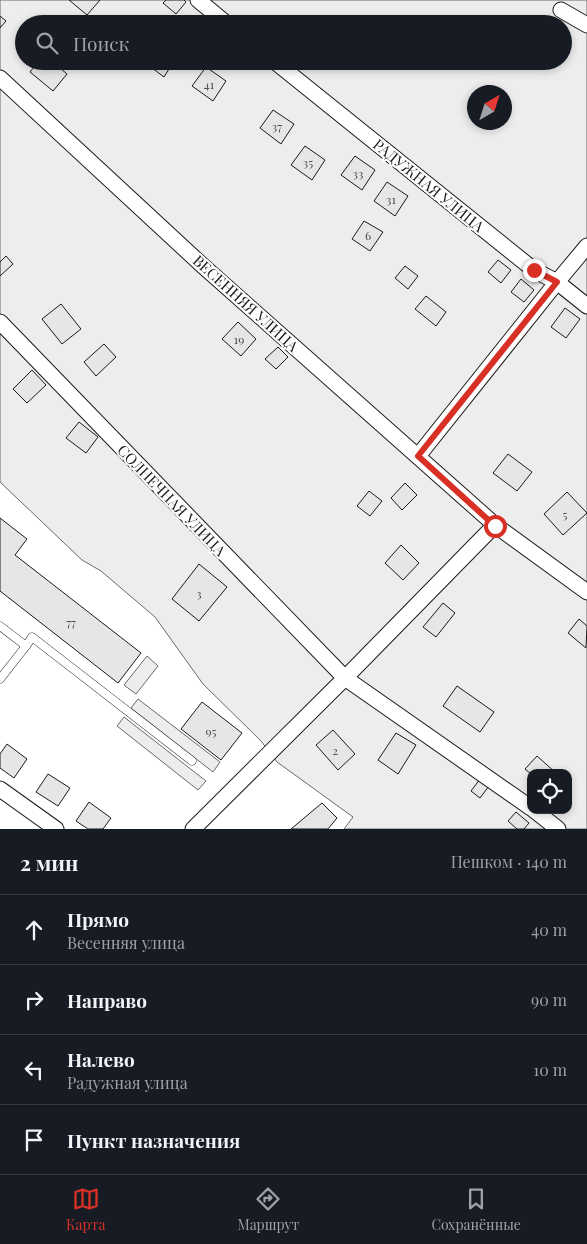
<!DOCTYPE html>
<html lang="ru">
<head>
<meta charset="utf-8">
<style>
	:root { --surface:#171b24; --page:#242831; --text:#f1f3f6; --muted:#9ea1a6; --line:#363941; --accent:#d93025 }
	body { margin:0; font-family:"Playfair Display",serif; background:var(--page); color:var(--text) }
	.controls { position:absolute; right:15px; bottom:15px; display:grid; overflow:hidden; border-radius:10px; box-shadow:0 2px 8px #0003 }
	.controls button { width:45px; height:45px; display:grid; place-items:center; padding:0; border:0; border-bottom:1px solid var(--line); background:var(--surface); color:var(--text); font:25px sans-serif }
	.compass { position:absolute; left:467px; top:85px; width:45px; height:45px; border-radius:50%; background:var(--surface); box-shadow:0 2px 8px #0003; rotate:39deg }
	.stop { position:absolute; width:15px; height:15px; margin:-11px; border:4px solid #d93025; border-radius:50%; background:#fff }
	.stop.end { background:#d93025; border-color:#fff; box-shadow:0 1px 5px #0008 }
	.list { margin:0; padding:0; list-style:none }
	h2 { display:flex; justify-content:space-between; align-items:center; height:65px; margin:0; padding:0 20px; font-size:21px }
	h2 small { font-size:16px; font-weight:400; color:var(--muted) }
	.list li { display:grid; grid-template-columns:32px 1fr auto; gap:15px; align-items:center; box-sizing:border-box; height:70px; padding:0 20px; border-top:1px solid var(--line) }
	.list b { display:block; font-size:19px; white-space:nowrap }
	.list p { margin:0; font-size:16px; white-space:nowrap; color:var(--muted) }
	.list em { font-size:16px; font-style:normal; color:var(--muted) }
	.icon { flex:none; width:28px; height:28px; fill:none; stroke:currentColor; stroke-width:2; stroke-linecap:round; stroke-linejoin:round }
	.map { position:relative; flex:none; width:587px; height:829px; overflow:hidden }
	.search { position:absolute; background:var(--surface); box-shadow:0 2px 8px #0003; left:15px; right:15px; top:15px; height:55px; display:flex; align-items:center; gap:12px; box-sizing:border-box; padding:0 18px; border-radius:28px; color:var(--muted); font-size:19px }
	.sheet { height:345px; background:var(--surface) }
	nav { display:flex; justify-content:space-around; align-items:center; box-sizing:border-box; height:70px; border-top:1px solid var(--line); background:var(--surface); font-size:14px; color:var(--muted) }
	nav a { display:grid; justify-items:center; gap:2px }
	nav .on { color:var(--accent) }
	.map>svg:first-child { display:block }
	.built { fill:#ededed; stroke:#6a6a6a; fill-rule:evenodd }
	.building { fill:#e6e6e6; stroke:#1a1a1a }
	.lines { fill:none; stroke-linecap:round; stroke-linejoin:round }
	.service-casing { stroke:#1a1a1a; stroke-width:9 }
	.minor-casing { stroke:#1a1a1a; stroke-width:17 }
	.service { stroke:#fff; stroke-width:8 }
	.minor { stroke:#fff; stroke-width:15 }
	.route { stroke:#d93025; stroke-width:6 }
	.labels { text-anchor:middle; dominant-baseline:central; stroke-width:4; stroke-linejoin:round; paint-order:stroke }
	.number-label { font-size:12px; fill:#4d4d4d }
	.street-label { font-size:15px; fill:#1a1a1a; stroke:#fff }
</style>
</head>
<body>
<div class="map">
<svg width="587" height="829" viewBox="0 0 587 829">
	<rect width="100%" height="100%" fill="#fff"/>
	<g class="built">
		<path d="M 0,0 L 587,0 L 587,829 L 344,829 L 353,817 L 277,762 L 261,741 L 203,684 L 155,617 L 101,571 L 82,560 L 0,482 ZM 24,24 L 563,24 L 563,61 L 24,61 ZM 474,92 L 504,92 L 504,122 L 474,122 ZM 531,773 L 568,773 L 568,810 L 531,810 Z"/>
		<path d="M 147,656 L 158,666 L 136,694 L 124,685 Z"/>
		<path d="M 138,699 L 220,762 L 213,772 L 131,708 Z"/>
		<path d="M 124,717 L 206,781 L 198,790 L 117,726 Z"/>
	</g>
	<g class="building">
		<path d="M 69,0 L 100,0 L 87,15 Z"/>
		<path d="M 166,0 L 184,0 L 186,2 L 176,14 L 163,3 Z"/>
		<path d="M 0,16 L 6,21 L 0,28 Z"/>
		<path d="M 39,61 L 52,61 L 67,74 L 53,91 L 30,72 Z"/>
		<path d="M 143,61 L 174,61 L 164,77 Z"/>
		<path d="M 206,67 L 226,81 L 213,101 L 192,86 Z"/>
		<path d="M 273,110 L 294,124 L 281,144 L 260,128 Z"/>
		<path d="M 305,146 L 325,160 L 312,180 L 291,165 Z"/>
		<path d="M 355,156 L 375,170 L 362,190 L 341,175 Z"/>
		<path d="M 387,182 L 408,196 L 395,216 L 374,201 Z"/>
		<path d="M 364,221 L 383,232 L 370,251 L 352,239 Z"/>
		<path d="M 6,256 L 13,264 L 0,276 L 0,262 Z"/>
		<path d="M 498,260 L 511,270 L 501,283 L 488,272 Z"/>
		<path d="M 405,266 L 418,276 L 408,289 L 395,278 Z"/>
		<path d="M 521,279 L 534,290 L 524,302 L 511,292 Z"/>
		<path d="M 426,296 L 446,312 L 436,326 L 415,309 Z"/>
		<path d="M 61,304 L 81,329 L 62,344 L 42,319 Z"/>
		<path d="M 565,308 L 580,319 L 566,338 L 551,327 Z"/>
		<path d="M 238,322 L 256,339 L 241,356 L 222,339 Z"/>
		<path d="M 104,344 L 116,357 L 96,376 L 84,362 Z"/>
		<path d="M 278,347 L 288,357 L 276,369 L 265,359 Z"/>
		<path d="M 32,370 L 46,385 L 27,403 L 13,389 Z"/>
		<path d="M 79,422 L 98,437 L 86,453 L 66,438 Z"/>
		<path d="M 508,454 L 532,472 L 517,491 L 493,473 Z"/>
		<path d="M 405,483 L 417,495 L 402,510 L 391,498 Z"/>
		<path d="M 369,491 L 382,501 L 370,516 L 357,506 Z"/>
		<path d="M 567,492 L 587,513 L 563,535 L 544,514 Z"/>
		<path d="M 0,518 L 27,539 L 15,555 L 141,653 L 118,683 L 0,591 Z"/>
		<path d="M 401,545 L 419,563 L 403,580 L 385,563 Z"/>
		<path d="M 199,564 L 227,587 L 199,621 L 172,599 Z"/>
		<path d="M 443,603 L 455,613 L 436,637 L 423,627 Z"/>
		<path d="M 579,619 L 587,626 L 586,648 L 568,633 Z"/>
		<path d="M 457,686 L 494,712 L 480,732 L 443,706 Z"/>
		<path d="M 202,702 L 242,733 L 221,760 L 181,729 Z"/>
		<path d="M 333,730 L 355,754 L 338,770 L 316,745 Z"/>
		<path d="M 396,733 L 416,745 L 398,774 L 378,760 Z"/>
		<path d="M 7,744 L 27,759 L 14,778 L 0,768 L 0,754 Z"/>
		<path d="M 537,756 L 556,773 L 531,773 L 531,774 L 525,769 Z"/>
		<path d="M 48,774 L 70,788 L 58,806 L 36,792 Z"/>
		<path d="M 480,779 L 489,786 L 480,798 L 471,791 Z"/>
		<path d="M 89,802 L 111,818 L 103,829 L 88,829 L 76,821 Z"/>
		<path d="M 322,803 L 337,818 L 328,829 L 291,829 Z"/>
		<path d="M 516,812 L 529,823 L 524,829 L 517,829 L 508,821 Z"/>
	</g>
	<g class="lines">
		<g class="service-casing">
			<g id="service">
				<path d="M 0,626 L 26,646 L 0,679"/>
				<path d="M 26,646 L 32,637 L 192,761"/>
			</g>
		</g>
		<g class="minor-casing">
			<g id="minor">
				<path d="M 198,0 L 227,24"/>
				<path d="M 561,10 L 587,25"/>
				<path d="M 274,61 L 534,270 L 557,282 L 587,306"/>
				<path d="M 0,78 L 203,266 L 495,525 L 587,592"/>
				<path d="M 0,322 L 345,678 L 531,808"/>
				<path d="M 418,456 L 557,282 L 587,246"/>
				<path d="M 0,789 L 56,829"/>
				<path d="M 534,810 L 558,829"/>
				<path d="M 193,829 L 345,678 L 495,525"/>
			</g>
		</g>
		<use href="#service" class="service"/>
		<use href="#minor" class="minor"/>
	</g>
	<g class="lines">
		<path class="route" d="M 495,526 L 418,456 L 557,282 L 534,270"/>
	</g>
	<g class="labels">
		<g class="number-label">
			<text x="209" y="84">41</text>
			<text x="277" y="126">37</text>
			<text x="308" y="162">35</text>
			<text x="358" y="173">33</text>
			<text x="391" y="199">31</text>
			<text x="368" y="235">6</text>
			<text x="239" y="339">19</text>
			<text x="565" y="514">5</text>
			<text x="199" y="593">3</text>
			<text x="71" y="622">77</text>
			<text x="211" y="731">95</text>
			<text x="335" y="750">2</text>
		</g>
		<g class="street-label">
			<text transform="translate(429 185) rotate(39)">РАДУЖНАЯ УЛИЦА</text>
			<text transform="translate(246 303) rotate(42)">ВЕСЕННЯЯ УЛИЦА</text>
			<text transform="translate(172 500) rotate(46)">СОЛНЕЧНАЯ УЛИЦА</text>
		</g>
	</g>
</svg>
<div class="controls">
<button><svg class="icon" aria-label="locate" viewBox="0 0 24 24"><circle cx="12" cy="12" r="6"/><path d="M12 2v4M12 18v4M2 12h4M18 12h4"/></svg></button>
</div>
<svg class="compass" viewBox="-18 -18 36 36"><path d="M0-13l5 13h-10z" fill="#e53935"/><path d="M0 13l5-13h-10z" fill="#9ea1a6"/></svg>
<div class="stop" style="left:495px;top:526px"></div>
<div class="stop end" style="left:534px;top:270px"></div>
<div class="search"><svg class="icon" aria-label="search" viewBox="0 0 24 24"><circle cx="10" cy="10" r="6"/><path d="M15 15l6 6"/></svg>Поиск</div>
</div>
<section class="sheet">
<h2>2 мин<small>Пешком · 140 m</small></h2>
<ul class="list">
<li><svg class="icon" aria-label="ahead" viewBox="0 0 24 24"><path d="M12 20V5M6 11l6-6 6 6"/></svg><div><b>Прямо</b><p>Весенняя улица</p></div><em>40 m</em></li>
<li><svg class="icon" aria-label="right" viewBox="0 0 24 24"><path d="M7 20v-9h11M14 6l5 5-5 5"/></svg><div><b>Направо</b></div><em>90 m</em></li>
<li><svg class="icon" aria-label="left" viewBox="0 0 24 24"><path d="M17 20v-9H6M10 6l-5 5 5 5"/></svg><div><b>Налево</b><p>Радужная улица</p></div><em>10 m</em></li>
<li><svg class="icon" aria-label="arrive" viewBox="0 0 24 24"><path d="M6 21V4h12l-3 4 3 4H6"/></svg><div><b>Пункт назначения</b></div></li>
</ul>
</section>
<nav>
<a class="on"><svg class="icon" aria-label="map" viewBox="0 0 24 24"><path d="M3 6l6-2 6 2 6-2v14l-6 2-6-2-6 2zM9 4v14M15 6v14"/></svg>Карта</a>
<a><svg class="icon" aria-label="directions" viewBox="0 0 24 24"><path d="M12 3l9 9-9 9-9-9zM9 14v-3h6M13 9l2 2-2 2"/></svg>Маршрут</a>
<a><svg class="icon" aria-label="saved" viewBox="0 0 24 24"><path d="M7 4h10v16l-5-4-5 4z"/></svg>Сохранённые</a>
</nav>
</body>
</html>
